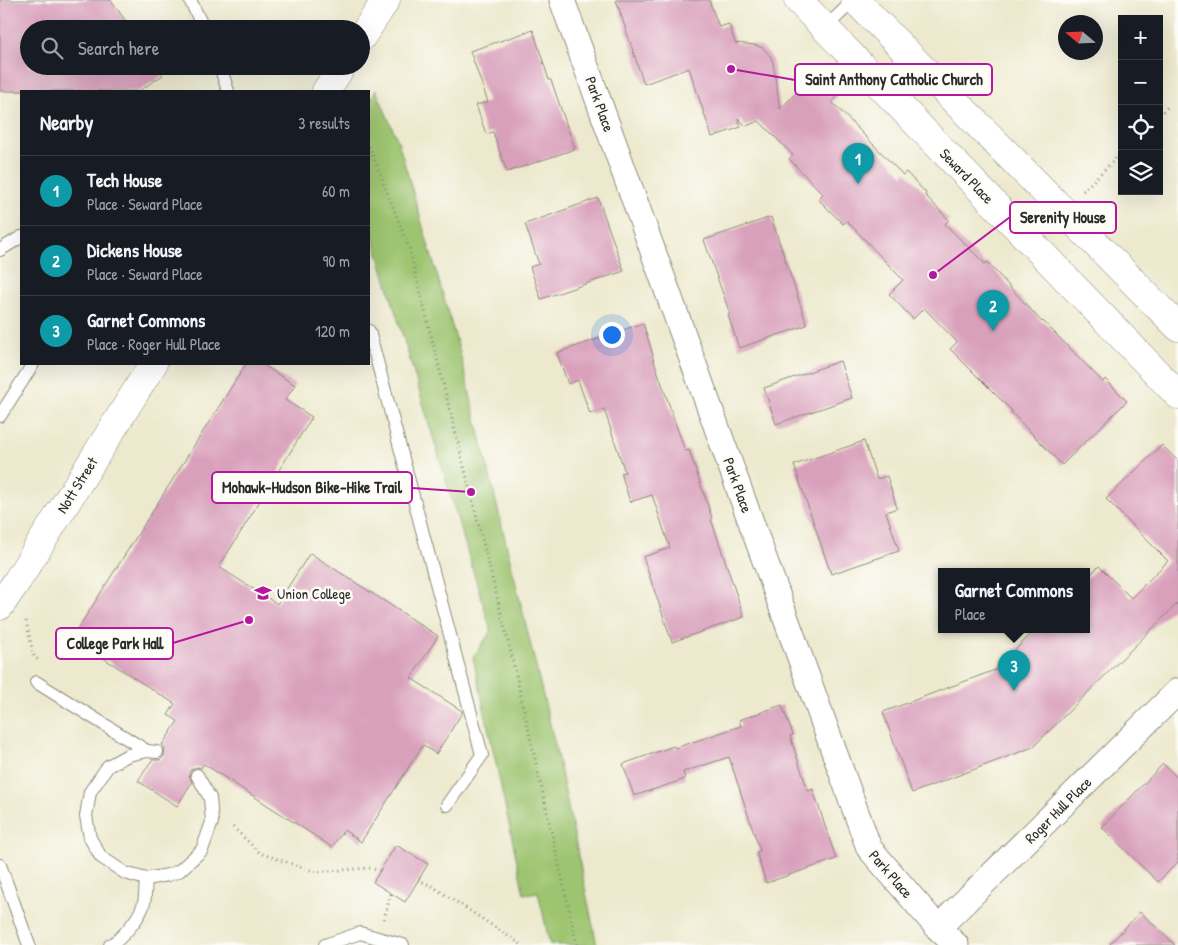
<!DOCTYPE html>
<html lang="en">
<head>
<meta charset="utf-8">
<style>
	:root { --surface:#171b24; --page:#242831; --text:#f1f3f6; --muted:#9ea1a6; --line:#363941; --accent:#8c9099 }
	body { margin:0; font-family:"Patrick Hand",sans-serif; background:var(--page); color:var(--text) }
	.controls { position:absolute; right:15px; top:15px; display:grid; overflow:hidden; border-radius:0px; box-shadow:0 5px 20px #0002 }
	.controls button { width:45px; height:45px; display:grid; place-items:center; padding:0; border:0; border-bottom:1px solid var(--line); background:var(--surface); color:var(--text); font:25px sans-serif }
	.compass { position:absolute; left:1058px; top:15px; width:45px; height:45px; border-radius:50%; background:var(--surface); box-shadow:0 5px 20px #0002; rotate:289deg }
	.you { position:absolute; left:611px; top:334px; width:18px; height:18px; margin:-12px; border:4px solid #fff; border-radius:50%; background:#1a73e8; box-shadow:0 0 0 8px #1a73e833 }
	.badge { display:grid; place-items:center; width:32px; height:32px; border-radius:50%; background:var(--accent); color:#fff; font-size:16px; font-weight:700 }
	.pin { position:absolute; translate:-50% -41px; filter:drop-shadow(0 1px 2px #0008) }
	.pin::after { content:''; position:absolute; top:26px; width:18px; height:15px; background:inherit; clip-path:polygon(0 0,100% 0,50% 100%) }
	.popup { position:absolute; left:938px; top:568px; width:152px; height:65px; box-sizing:border-box; display:grid; place-content:center; border-radius:0px; background:var(--surface); filter:drop-shadow(0 1px 4px #0005); font-size:16px; white-space:nowrap; color:var(--muted) }
	.popup b { font-size:19px; color:var(--text) }
	.popup::after { content:''; position:absolute; left:50%; top:100%; margin-left:-10px; border:10px solid transparent; border-top-color:var(--surface) }
	.list { margin:0; padding:0; list-style:none }
	h2 { display:flex; justify-content:space-between; align-items:center; height:65px; margin:0; padding:0 20px; font-size:21px }
	h2 small { font-size:16px; font-weight:400; color:var(--muted) }
	.list li { display:grid; grid-template-columns:32px 1fr auto; gap:15px; align-items:center; box-sizing:border-box; height:70px; padding:0 20px; border-top:1px solid var(--line) }
	.list b { display:block; font-size:19px; white-space:nowrap }
	.list p { margin:0; font-size:16px; white-space:nowrap; color:var(--muted) }
	.list em { font-size:16px; font-style:normal; color:var(--muted) }
	.icon { flex:none; width:28px; height:28px; fill:none; stroke:currentColor; stroke-width:2; stroke-linecap:round; stroke-linejoin:round }
	.map { position:relative; flex:none; width:1178px; height:945px; overflow:hidden }
	.search { position:absolute; background:var(--surface); box-shadow:0 5px 20px #0002; left:20px; top:20px; width:350px; height:55px; display:flex; align-items:center; gap:12px; box-sizing:border-box; padding:0 18px; border-radius:28px; color:var(--muted); font-size:19px }
	.panel { position:absolute; background:var(--surface); box-shadow:0 5px 20px #0002; left:20px; top:90px; width:350px; height:275px; border-radius:0px }
	.map>svg:first-child { display:block }
	.green { fill:#9dc470; stroke:#64784e }
	.building { fill:#d9a0bc }
	.lines { fill:none; stroke-linecap:round; stroke-linejoin:round }
	.service-casing { stroke:#8c8a7c; stroke-width:14 }
	.minor-casing { stroke:#8c8a7c; stroke-width:27 }
	.tertiary-casing { stroke:#8c8a7c; stroke-width:29 }
	.secondary-casing { stroke:#8c8a7c; stroke-width:29 }
	.path { stroke:#8c8a7c; stroke-width:3; stroke-dasharray:1 4; stroke-linecap:butt }
	.service { stroke:#fff; stroke-width:12 }
	.minor { stroke:#fff; stroke-width:25 }
	.tertiary { stroke:#fff; stroke-width:28 }
	.secondary { stroke:#fff; stroke-width:28 }
	.labels { text-anchor:middle; dominant-baseline:central; stroke-width:5; stroke-linejoin:round; paint-order:stroke }
	.street-label { font-size:15px; fill:#2b2b2b; stroke:#fdfcf7 }
	.poi-label { font-size:15px; fill:#2b2b2b; stroke:#fdfcf7; text-anchor:start }
	.leader { fill:none; stroke:#b5179e; stroke-width:2 }
	.callout-dot { fill:#b5179e; stroke:#fdfcf7; stroke-width:2 }
	.callout { fill:#fdfcf7; stroke:#b5179e; stroke-width:2 }
	.callout-label { font-size:16px; text-anchor:middle; font-weight:bold; fill:#2b2b2b }
</style>
</head>
<body>
<div class="map">
<svg width="1178" height="945" viewBox="0 0 1178 945">
	<rect width="100%" height="100%" fill="#fdfcf7"/>
	<filter id="ink" filterUnits="userSpaceOnUse"><feTurbulence type="fractalNoise" baseFrequency=".02" numOctaves="2"/><feDisplacementMap in="SourceGraphic" scale="10" xChannelSelector="R" yChannelSelector="G"/><feConvolveMatrix kernelMatrix="1 2 1 2 8 2 1 2 1" color-interpolation-filters="sRGB"/></filter>
	<filter id="wash" filterUnits="userSpaceOnUse"><feTurbulence type="fractalNoise" baseFrequency=".0096" numOctaves="4" result="noise"/><feDisplacementMap in="SourceGraphic" scale="20" xChannelSelector="R" yChannelSelector="G"/><feGaussianBlur stdDeviation="1.12" result="paint"/><feColorMatrix in="noise" values="0 0 0 0 0 0 0 0 0 0 0 0 0 0 0 0 0 1.4 0 .05"/><feComposite in="paint" operator="in"/></filter>
	<g filter="url(#wash)">
		<rect width="100%" height="100%" fill="#ede9ce"/>
		<path class="green" d="M 376,90 L 398,141 L 460,353 L 556,749 L 597,945 L 550,945 L 538,892 L 524,894 L 473,657 L 491,631 L 369,223 L 369,102 Z"/>
		<g id="blocks">
			<g class="building">
				<path d="M 0,0 L 111,0 L 131,29 L 29,29 L 29,66 L 157,66 L 163,75 L 139,91 L 0,91 Z"/>
				<path d="M 616,0 L 709,0 L 719,27 L 729,24 L 735,43 L 755,45 L 763,48 L 771,57 L 773,63 L 780,109 L 816,73 L 838,96 L 832,102 L 903,175 L 906,172 L 926,193 L 925,195 L 949,220 L 945,224 L 985,264 L 987,262 L 1042,322 L 1043,321 L 1103,382 L 1105,379 L 1127,401 L 1062,465 L 1011,412 L 1012,411 L 950,349 L 957,342 L 924,308 L 913,319 L 889,294 L 903,280 L 847,221 L 843,224 L 818,199 L 823,194 L 789,159 L 793,155 L 759,121 L 746,126 L 738,118 L 741,127 L 712,137 L 689,68 L 644,84 Z"/>
				<path d="M 533,30 L 549,80 L 551,80 L 575,149 L 507,172 L 493,132 L 486,134 L 476,105 L 488,102 L 470,51 Z"/>
				<path d="M 598,198 L 624,271 L 541,299 L 530,267 L 539,264 L 525,224 Z"/>
				<path d="M 771,217 L 807,325 L 739,348 L 728,315 L 730,314 L 704,240 Z"/>
				<path d="M 643,323 L 653,355 L 652,355 L 685,451 L 689,450 L 712,518 L 711,519 L 744,617 L 672,642 L 643,557 L 670,548 L 652,495 L 630,502 L 621,473 L 625,472 L 604,409 L 590,414 L 578,380 L 568,384 L 557,353 Z"/>
				<path d="M 840,361 L 852,398 L 776,424 L 764,388 Z"/>
				<path d="M 246,364 L 262,364 L 295,385 L 285,400 L 312,417 L 219,567 L 277,604 L 310,553 L 438,636 L 411,678 L 462,711 L 462,713 L 436,754 L 423,745 L 361,842 L 344,830 L 332,847 L 204,764 L 201,768 L 197,767 L 190,770 L 189,775 L 192,782 L 177,806 L 138,781 L 152,760 L 160,760 L 164,756 L 165,749 L 162,745 L 178,721 L 168,715 L 175,704 L 72,638 Z"/>
				<path d="M 864,441 L 877,479 L 887,476 L 897,508 L 886,512 L 899,551 L 831,574 L 794,465 Z"/>
				<path d="M 1162,445 L 1178,461 L 1178,603 L 1033,747 L 912,793 L 883,712 L 995,670 L 1035,630 L 1086,630 L 1086,579 L 1099,566 L 1131,598 L 1168,561 L 1106,499 Z"/>
				<path d="M 782,705 L 793,735 L 790,736 L 808,791 L 813,789 L 836,859 L 766,883 L 756,852 L 760,851 L 729,757 L 683,772 L 685,779 L 634,796 L 623,764 L 674,746 L 675,748 L 741,726 L 739,720 Z"/>
				<path d="M 1163,764 L 1178,778 L 1178,862 L 1158,882 L 1102,827 Z"/>
				<path d="M 396,845 L 428,864 L 405,902 L 373,882 Z"/>
				<path d="M 1140,912 L 1154,925 L 1175,945 L 1109,945 Z"/>
			</g>
		</g>
	</g>
	<g filter="url(#ink)">
		<use href="#blocks" fill-opacity="0" stroke="#8c8a7c" stroke-width="1"/>
		<g class="lines">
			<g class="service-casing">
				<g id="service">
					<path d="M 190,0 L 204,29"/>
					<path d="M 825,28 L 854,0"/>
					<path d="M 220,66 L 228,91"/>
					<path d="M 0,250 L 21,237"/>
					<path d="M 369,331 L 482,755 L 447,805"/>
					<path d="M 0,416 L 33,364"/>
					<path d="M 36,682 L 147,751"/>
					<path d="M 157,752 L 147,751 L 128,755 L 108,766 L 90,792 L 86,816 L 90,838 L 101,857 L 125,873 L 146,879 L 168,875 L 179,871 L 202,850 L 212,822 L 210,798 L 197,775"/>
					<path d="M 0,865 L 29,945"/>
					<path d="M 110,945 C 121,940 139,918 143,906 C 146,898 145,887 146,879"/>
					<path d="M 325,945 L 360,933 L 403,945"/>
				</g>
			</g>
			<g class="minor-casing">
				<g id="minor">
					<path d="M 562,0 L 869,848 L 938,928 L 956,945"/>
					<path d="M 938,928 L 1178,691"/>
				</g>
			</g>
			<g class="tertiary-casing">
				<g id="tertiary">
					<path d="M 798,0 L 1178,395"/>
					<path d="M 855,0 L 1178,327"/>
				</g>
			</g>
			<g class="secondary-casing">
				<g id="secondary">
					<path d="M 361,38 L 386,0"/>
					<path d="M 326,91 L 342,66"/>
					<path d="M 0,606 L 17,581 L 153,364"/>
				</g>
			</g>
			<g class="path">
				<path d="M 1159,115 L 1170,105"/>
				<path d="M 369,146 L 409,248 L 513,661 L 577,945"/>
				<path d="M 1083,191 L 1122,152"/>
				<path d="M 26,621 L 34,657 L 40,661"/>
				<path d="M 233,827 L 260,853 L 316,872 L 369,868 L 381,871"/>
				<path d="M 418,880 L 432,886 L 522,945"/>
				<path d="M 384,919 L 391,893"/>
			</g>
			<use href="#service" class="service"/>
			<use href="#minor" class="minor"/>
			<use href="#tertiary" class="tertiary"/>
			<use href="#secondary" class="secondary"/>
		</g>
	</g>
	<defs>
		<g id="university-bare" transform="scale(1.35)"><path d="M0-5L7-2L0 1L-7-2ZM-4 1L0 2.5L4 1V4Q0 6-4 4Z" fill="#b5179e" stroke="#fdfcf7" stroke-width="2.5" paint-order="stroke"/></g>
	</defs>
	<g fill-rule="evenodd">
		<use href="#university-bare" x="263" y="593"/>
	</g>
	<g class="labels">
		<g class="street-label">
			<text transform="translate(600 104) rotate(70)">Park Place</text>
			<text transform="translate(967 176) rotate(46)">Seward Place</text>
			<text transform="translate(77 485) rotate(-58)">Nott Street</text>
			<text transform="translate(738 485) rotate(70)">Park Place</text>
			<text transform="translate(1058 810) rotate(-45)">Roger Hull Place</text>
			<text transform="translate(891 874) rotate(49)">Park Place</text>
		</g>
		<g class="poi-label">
			<text x="277" y="593">Union College</text>
		</g>
	</g>
	<path class="leader" d="M731 69L795 80M933 275L1010 217M471 492L412 488M249 620L173 643"/>
	<g class="callout-dot">
		<circle cx="731" cy="69" r="5"/>
		<circle cx="933" cy="275" r="5"/>
		<circle cx="471" cy="492" r="5"/>
		<circle cx="249" cy="620" r="5"/>
	</g>
	<g class="callout">
		<rect x="795" y="64" width="197" height="31" rx="5"/>
		<rect x="1010" y="202" width="106" height="31" rx="5"/>
		<rect x="212" y="472" width="200" height="31" rx="5"/>
		<rect x="56" y="628" width="117" height="31" rx="5"/>
	</g>
	<g class="callout-label">
		<text x="894" y="85">Saint Anthony Catholic Church</text>
		<text x="1063" y="223">Serenity House</text>
		<text x="312" y="493">Mohawk-Hudson Bike-Hike Trail</text>
		<text x="115" y="649">College Park Hall</text>
	</g>
</svg>
<div class="controls">
<button>+</button>
<button>−</button>
<button><svg class="icon" aria-label="locate" viewBox="0 0 24 24"><circle cx="12" cy="12" r="6"/><path d="M12 2v4M12 18v4M2 12h4M18 12h4"/></svg></button>
<button><svg class="icon" aria-label="layers" viewBox="0 0 24 24"><path d="M12 4l9 5-9 5-9-5zM3 14l9 5 9-5"/></svg></button>
</div>
<svg class="compass" viewBox="-18 -18 36 36"><path d="M0-13l5 13h-10z" fill="#e53935"/><path d="M0 13l5-13h-10z" fill="#9ea1a6"/></svg>
<div class="you"></div>
<div class="pin badge" style="left:858px;top:184px;background:#0f9aa8">1</div>
<div class="pin badge" style="left:993px;top:331px;background:#0f9aa8">2</div>
<div class="pin badge" style="left:1014px;top:691px;background:#0f9aa8">3</div>
<div class="popup"><b>Garnet Commons</b>Place</div>
<div class="search"><svg class="icon" aria-label="search" viewBox="0 0 24 24"><circle cx="10" cy="10" r="6"/><path d="M15 15l6 6"/></svg>Search here</div>
<section class="panel">
<h2>Nearby<small>3 results</small></h2>
<ul class="list">
<li><span class="badge" style="background:#0f9aa8">1</span><div><b>Tech House</b><p>Place · Seward Place</p></div><em>60 m</em></li>
<li><span class="badge" style="background:#0f9aa8">2</span><div><b>Dickens House</b><p>Place · Seward Place</p></div><em>90 m</em></li>
<li><span class="badge" style="background:#0f9aa8">3</span><div><b>Garnet Commons</b><p>Place · Roger Hull Place</p></div><em>120 m</em></li>
</ul>
</section>
</div>
</body>
</html>
